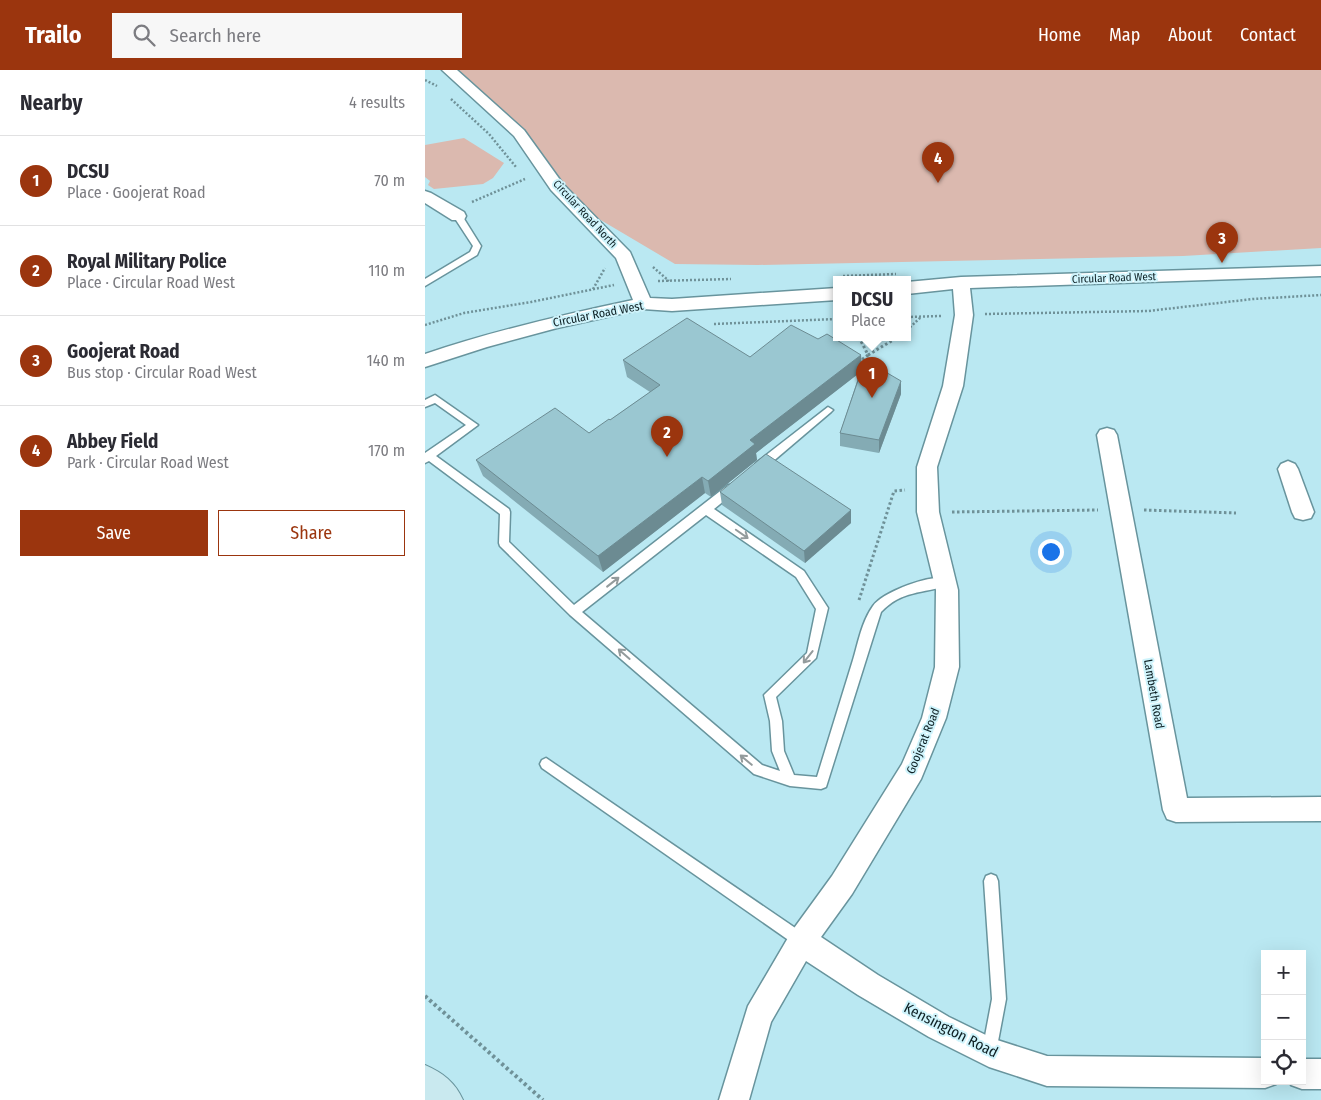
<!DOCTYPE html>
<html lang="en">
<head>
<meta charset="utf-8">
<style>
	:root { --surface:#fff; --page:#f7f7f7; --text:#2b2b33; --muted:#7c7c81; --line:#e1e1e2; --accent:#9b350e }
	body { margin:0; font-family:"Fira Sans Condensed",sans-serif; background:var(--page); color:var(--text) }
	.controls { position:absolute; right:15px; bottom:15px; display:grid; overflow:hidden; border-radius:0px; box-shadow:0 5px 20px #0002 }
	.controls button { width:45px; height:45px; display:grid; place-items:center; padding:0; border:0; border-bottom:1px solid var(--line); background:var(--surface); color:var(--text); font:25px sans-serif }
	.you { position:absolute; left:625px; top:481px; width:18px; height:18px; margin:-12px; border:4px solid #fff; border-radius:50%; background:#1a73e8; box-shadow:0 0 0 8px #1a73e833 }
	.badge { display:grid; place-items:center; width:32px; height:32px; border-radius:50%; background:var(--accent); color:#fff; font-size:16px; font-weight:700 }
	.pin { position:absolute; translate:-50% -41px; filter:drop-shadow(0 1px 2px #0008) }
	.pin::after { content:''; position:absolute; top:26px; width:18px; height:15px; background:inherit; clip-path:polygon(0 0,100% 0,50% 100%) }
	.popup { position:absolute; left:408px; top:206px; width:78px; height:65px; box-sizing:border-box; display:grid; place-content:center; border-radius:0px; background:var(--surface); filter:drop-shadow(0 1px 4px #0005); font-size:16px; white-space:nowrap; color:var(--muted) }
	.popup b { font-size:19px; color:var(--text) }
	.popup::after { content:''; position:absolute; left:50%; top:100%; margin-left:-10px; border:10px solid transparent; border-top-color:var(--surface) }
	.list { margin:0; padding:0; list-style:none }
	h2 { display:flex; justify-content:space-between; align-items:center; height:65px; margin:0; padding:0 20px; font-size:21px }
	h2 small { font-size:16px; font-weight:400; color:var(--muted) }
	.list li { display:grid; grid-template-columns:32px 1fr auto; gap:15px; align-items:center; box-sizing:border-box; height:90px; padding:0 20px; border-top:1px solid var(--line) }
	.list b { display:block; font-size:19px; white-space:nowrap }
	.list p { margin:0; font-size:16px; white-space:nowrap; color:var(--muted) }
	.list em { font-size:16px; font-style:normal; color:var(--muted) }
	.actions { display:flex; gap:10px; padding:15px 20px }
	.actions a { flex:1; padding:11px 0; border:1px solid var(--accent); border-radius:0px; text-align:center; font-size:18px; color:var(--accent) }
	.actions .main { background:var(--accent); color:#fff }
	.icon { flex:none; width:28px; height:28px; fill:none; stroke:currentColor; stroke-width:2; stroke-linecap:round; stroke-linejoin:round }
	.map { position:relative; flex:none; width:896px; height:1030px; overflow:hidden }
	header { display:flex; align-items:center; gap:30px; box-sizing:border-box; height:70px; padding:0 25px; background:var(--accent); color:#fff }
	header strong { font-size:24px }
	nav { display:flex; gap:28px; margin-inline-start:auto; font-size:18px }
	.search { width:350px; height:45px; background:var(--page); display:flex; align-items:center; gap:12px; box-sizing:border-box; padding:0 18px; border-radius:0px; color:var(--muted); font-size:19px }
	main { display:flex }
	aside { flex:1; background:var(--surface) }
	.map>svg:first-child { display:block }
	.green { fill:#dbb9af }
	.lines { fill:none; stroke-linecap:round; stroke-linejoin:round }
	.lane-casing { stroke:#68949d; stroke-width:3 }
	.street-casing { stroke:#68949d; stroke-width:3 }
	.secondary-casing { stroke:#68949d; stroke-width:2 }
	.path-far2 { stroke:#6f9198; stroke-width:2.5; stroke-dasharray:2 2; stroke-linecap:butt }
	.path-far1 { stroke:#6f9198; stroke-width:3; stroke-dasharray:2.5 2.5; stroke-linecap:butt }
	.path { stroke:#6f9198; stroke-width:4; stroke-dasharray:3 3; stroke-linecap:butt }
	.lane { fill:#fff; fill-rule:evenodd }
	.street { fill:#fff; fill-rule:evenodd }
	.secondary { fill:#c9e9ef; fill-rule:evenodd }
	.wall { fill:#84abb4 }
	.shaded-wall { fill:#6c8b92 }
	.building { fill:#9ac7d1; stroke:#6c8b92 }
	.oneway { stroke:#939b9c }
	.labels { text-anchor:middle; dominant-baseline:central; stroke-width:4; stroke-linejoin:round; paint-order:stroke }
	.far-street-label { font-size:11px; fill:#0e2024; stroke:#cff4fc }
	.street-label { font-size:12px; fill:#0e2024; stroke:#cff4fc }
	.near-street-label { font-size:15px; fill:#0e2024; stroke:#cff4fc }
</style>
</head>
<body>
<header>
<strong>Trailo</strong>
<div class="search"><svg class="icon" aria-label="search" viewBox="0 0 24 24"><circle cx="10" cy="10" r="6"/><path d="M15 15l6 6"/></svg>Search here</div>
<nav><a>Home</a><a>Map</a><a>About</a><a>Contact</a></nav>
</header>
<main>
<aside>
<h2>Nearby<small>4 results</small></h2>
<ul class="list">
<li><span class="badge">1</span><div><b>DCSU</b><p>Place · Goojerat Road</p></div><em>70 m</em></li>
<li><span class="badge">2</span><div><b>Royal Military Police</b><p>Place · Circular Road West</p></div><em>110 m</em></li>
<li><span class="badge">3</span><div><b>Goojerat Road</b><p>Bus stop · Circular Road West</p></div><em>140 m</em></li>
<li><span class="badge">4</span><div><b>Abbey Field</b><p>Park · Circular Road West</p></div><em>170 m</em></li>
</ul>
<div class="actions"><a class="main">Save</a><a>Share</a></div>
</aside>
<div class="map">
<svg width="896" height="1030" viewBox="0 0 896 1030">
	<rect width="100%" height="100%" fill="#bae8f2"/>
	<g class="green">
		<path d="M 22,0 L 896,0 L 896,178 L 758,186 L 333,195 L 250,194 L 147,133 L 86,57 Z"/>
		<path d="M 39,68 L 79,93 L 68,108 L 58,114 L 9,119 L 3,115 L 5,111 L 0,107 L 0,75 Z"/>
	</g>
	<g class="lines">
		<g class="lane-casing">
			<g id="lane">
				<path d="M 30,144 L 36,144 L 56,176 L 52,185 L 0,216 L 0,209 L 45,182 L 48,176 L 31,150 L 29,146 Z"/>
				<path d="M 10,325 L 53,355 L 11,386 L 84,439 L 85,442 L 84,472 L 149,535 L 303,415 L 311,415 L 312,418 L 311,421 L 289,439 L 379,501 L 403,538 L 391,588 L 351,627 L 357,651 L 359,681 L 369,705 L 392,707 C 404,668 416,629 428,590 C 433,573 437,551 448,536 C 458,522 507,503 524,509 L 526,512 L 524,515 C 497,524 477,520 456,542 L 401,717 L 396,719 L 365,716 L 329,704 L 145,545 L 75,476 L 74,473 L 75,444 L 4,391 L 0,393 L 0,383 L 41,355 L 10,333 L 0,337 L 0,330 ZM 281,445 L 371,507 L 391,539 L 382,583 L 339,625 L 345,651 L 347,681 L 355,701 L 337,695 L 157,542 Z"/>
				<path d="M 403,337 L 408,340 L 406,342 L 339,399 L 331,399 L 330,396 L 331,393 Z"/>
				<path d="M 121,688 L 382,866 L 384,871 L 382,876 L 377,878 L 372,876 L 117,698 L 115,694 L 117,690 Z"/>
				<path d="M 566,804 L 571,806 L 573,811 L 581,929 L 571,982 L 569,987 L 564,989 L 559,987 L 557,982 L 567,929 L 559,811 L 561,806 Z"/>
			</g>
		</g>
		<g class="street-casing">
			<g id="street">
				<path d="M 17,0 L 32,0 L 99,60 L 138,114 L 205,182 L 225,228 L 247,229 L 412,218 L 412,230 L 247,241 L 218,239 L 132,258 L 62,277 L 0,297 L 0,284 C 68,261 137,245 208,230 L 191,188 L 126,120 L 89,66 Z"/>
				<path d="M 0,121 L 6,123 L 39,142 L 41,146 L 39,150 L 27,150 L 0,133 Z"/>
				<path d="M 896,196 L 896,206 L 545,218 L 548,245 L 538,316 L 512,397 L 514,442 L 533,520 L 534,597 L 521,648 L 496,709 L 427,824 L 396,867 L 453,905 L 524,947 L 569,969 L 622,986 L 840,988 L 840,1011 L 852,1011 L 851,1014 L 840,1018 L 622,1016 L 564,997 L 504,967 L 433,925 L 381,891 L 346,952 L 324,1030 L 294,1030 L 323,936 L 367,861 L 407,806 L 477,694 L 497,648 L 510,597 L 511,520 L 492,442 L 492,397 L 518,316 L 530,245 L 528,219 L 482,224 L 482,212 L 536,207 Z"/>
				<path d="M 682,358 L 689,360 L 692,365 L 762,728 L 896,727 L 896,751 L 751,752 L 742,749 L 738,740 L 672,365 L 675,360 Z"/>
				<path d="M 863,391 L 870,394 L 873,399 L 889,442 L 886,448 L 878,450 L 870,448 L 867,442 L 853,399 L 856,394 Z"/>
				<path d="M 877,989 L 896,989 L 896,1019 L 877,1019 L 866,1015 L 865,1011 L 877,1011 Z"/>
			</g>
		</g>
		<g class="secondary-casing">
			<path id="secondary" d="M 0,995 C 18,1003 30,1012 38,1030 L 0,1030 Z"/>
		</g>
		<g class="path-far2">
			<path d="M 0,10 L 12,16"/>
			<path d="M 26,29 L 64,64 L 91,97"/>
			<path d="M 47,132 L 100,109"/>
			<path d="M 228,197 L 244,211"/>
			<path d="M 418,206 L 471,204"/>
			<path d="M 233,211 L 306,209"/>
			<path d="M 168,219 L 180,198"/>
			<path d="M 560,244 L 723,241 L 828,229 L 896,225"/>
			<path d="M 482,247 L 516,246"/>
			<path d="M 289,254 L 412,249"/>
			<path d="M 0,255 L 39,243 L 106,232 L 189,215"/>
			<path d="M 482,260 L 496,247"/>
		</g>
		<g class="path-far1">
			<path d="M 434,267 L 443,285 L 434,292"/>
			<path d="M 443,285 L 473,267"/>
			<path d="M 719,440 L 811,443"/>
			<path d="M 527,442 L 673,440"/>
			<path d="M 434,530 L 469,421 L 480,420"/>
		</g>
		<path class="path" d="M 0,926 L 118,1030"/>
		<use href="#lane" class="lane"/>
		<use href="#street" class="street"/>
		<use href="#secondary" class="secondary"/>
	</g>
	<g class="wall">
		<path d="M 393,269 L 436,285 L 437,298 L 476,324 L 454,383 L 415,376 L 415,363 L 435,302 L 331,383 L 332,390 L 286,427 L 280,423 L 178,502 L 58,406 L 51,390 L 164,363 L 185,350 L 225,322 L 202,307 L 198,290 L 325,287 Z"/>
		<path d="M 295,422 L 426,440 L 426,453 L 380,493 L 297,435 Z"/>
	</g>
	<g class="shaded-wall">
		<path d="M 436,285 L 437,301 L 331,383 L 332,390 L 286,427 L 283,411 L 325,370 Z"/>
		<path d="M 476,311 L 476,324 L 454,383 L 454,370 Z"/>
		<path d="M 277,407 L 280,423 L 178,502 L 173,486 Z"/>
		<path d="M 426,440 L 426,453 L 380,493 L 379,481 Z"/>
	</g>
	<g class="building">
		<path d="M 262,248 L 325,287 L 366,255 L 393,269 L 402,264 L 436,285 L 325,370 L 330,374 L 283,411 L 277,407 L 173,486 L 51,390 L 130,338 L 164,363 L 184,349 L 185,350 L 235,315 L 198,290 Z"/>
		<path d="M 440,290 L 476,311 L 454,370 L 415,363 Z"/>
		<path d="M 341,384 L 426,440 L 379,481 L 295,422 Z"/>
	</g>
	<defs><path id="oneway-shaft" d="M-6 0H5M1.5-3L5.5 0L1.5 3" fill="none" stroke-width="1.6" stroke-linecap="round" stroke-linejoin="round" transform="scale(1.25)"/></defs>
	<g class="oneway">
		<use href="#oneway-shaft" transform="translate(317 464) rotate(35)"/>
		<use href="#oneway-shaft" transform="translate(188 512) rotate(-38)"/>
		<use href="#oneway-shaft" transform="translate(199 584) rotate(-139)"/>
		<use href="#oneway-shaft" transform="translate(383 587) rotate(128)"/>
		<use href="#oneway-shaft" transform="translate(321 690) rotate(-140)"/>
	</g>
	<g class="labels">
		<g class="far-street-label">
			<text transform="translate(160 144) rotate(47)">Circular Road North</text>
			<text transform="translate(689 208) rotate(-2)">Circular Road West</text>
		</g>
		<g class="street-label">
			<text transform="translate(173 244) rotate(-11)">Circular Road West</text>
			<text transform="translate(729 624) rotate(80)">Lambeth Road</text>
			<text transform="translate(498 671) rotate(-68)">Goojerat Road</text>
		</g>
		<g class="near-street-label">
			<text transform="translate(526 960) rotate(27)">Kensington Road</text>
		</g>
	</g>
</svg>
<div class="controls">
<button>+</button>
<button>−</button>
<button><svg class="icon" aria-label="locate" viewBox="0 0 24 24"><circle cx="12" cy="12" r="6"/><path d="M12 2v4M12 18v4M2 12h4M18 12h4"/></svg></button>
</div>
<div class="you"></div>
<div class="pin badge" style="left:447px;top:328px">1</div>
<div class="popup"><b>DCSU</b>Place</div>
<div class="pin badge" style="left:242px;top:387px">2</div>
<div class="pin badge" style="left:797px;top:193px">3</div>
<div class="pin badge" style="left:513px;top:113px">4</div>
</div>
</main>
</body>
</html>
